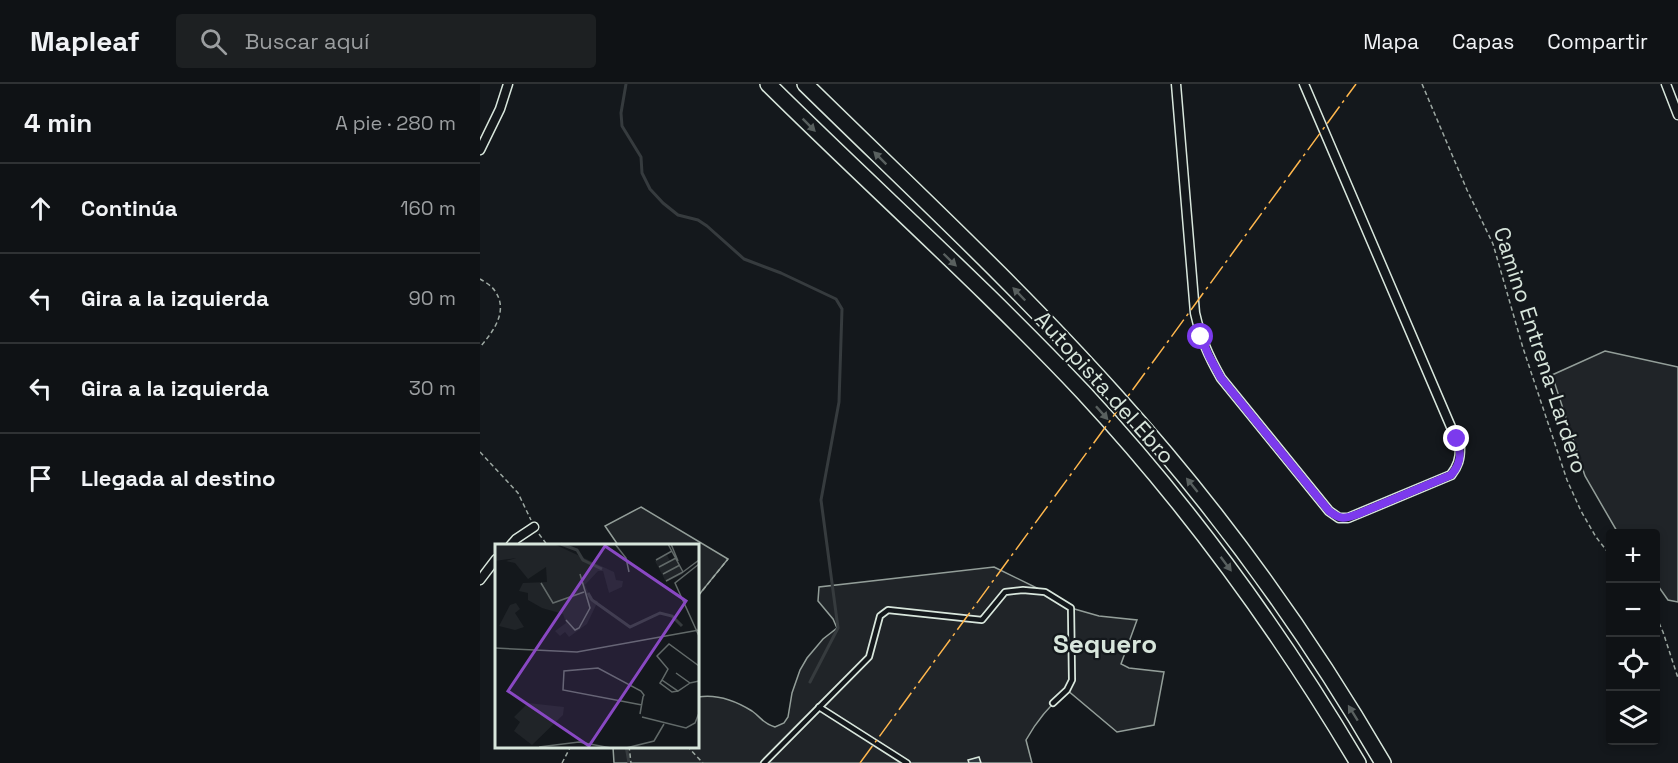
<!DOCTYPE html>
<html lang="es">
<head>
<meta charset="utf-8">
<style>
	:root { --surface:#0f1215; --page:#1d2022; --text:#f1f3f6; --muted:#9b9ea0; --line:#2f3234 }
	body { margin:0; font-family:"Space Grotesk",sans-serif; background:var(--page); color:var(--text) }
	.controls { position:absolute; right:18px; bottom:18px; display:grid; overflow:hidden; border-radius:6px; box-shadow:0 3px 9px #0003 }
	.controls button { width:54px; height:54px; display:grid; place-items:center; padding:0; border:0; border-bottom:2px solid var(--line); background:var(--surface); color:var(--text); font:30px sans-serif }
	.stop { position:absolute; width:18px; height:18px; margin:-14px; border:4px solid #7c3aed; border-radius:50%; background:#fff }
	.stop.end { background:#7c3aed; border-color:#fff; box-shadow:0 2px 6px #0008 }
	.list { margin:0; padding:0; list-style:none }
	h2 { display:flex; justify-content:space-between; align-items:center; height:78px; margin:0; padding:0 24px; font-size:26px }
	h2 small { font-size:20px; font-weight:400; color:var(--muted) }
	.list li { display:grid; grid-template-columns:39px 1fr auto; gap:18px; align-items:center; box-sizing:border-box; height:90px; padding:0 24px; border-top:2px solid var(--line) }
	.list b { display:block; font-size:22px; white-space:nowrap }
	.list em { font-size:20px; font-style:normal; color:var(--muted) }
	.icon { flex:none; width:33px; height:33px; fill:none; stroke:currentColor; stroke-width:2; stroke-linecap:round; stroke-linejoin:round }
	.map { position:relative; flex:none; width:1198px; height:679px; overflow:hidden }
	header { display:flex; align-items:center; gap:36px; box-sizing:border-box; height:84px; padding:0 30px; background:var(--surface); border-bottom:2px solid var(--line) }
	header strong { font-size:28px }
	nav { display:flex; gap:33px; margin-inline-start:auto; font-size:21px }
	.search { width:420px; height:54px; background:var(--page); display:flex; align-items:center; gap:15px; box-sizing:border-box; padding:0 21px; border-radius:6px; color:var(--muted); font-size:22px }
	main { display:flex }
	aside { flex:1; background:var(--surface) }
	.map>svg:first-child { display:block }
	.green { fill:#202428; stroke:#939e99; stroke-width:1.5 }
	.lines { fill:none; stroke-linecap:round; stroke-linejoin:round }
	.stream { stroke:#363b3e; stroke-width:3 }
	.building { fill:#2c363c; stroke:#d8e6dc; stroke-width:1.5 }
	.service-casing { stroke:#d8e6dc; stroke-width:8 }
	.minor-casing { stroke:#d8e6dc; stroke-width:11 }
	.motorway-casing { stroke:#d8e6dc; stroke-width:18 }
	.path { stroke:#9da8a2; stroke-width:1.5; stroke-dasharray:4.5 3; stroke-linecap:butt }
	.service { stroke:#14181c; stroke-width:4.5 }
	.minor { stroke:#14181c; stroke-width:8 }
	.motorway { stroke:#14181c; stroke-width:15 }
	.power { stroke:#ffb74d; stroke-width:1.5; stroke-dasharray:21 4.5 3 4.5; stroke-linecap:butt }
	.oneway { fill:#59605f }
	.route { stroke:#7c3aed; stroke-width:8 }
	.labels { text-anchor:middle; dominant-baseline:central; stroke-width:4.5; stroke-linejoin:round; paint-order:stroke }
	.street-label { font-size:22px; fill:#d8e6dc; stroke:#14181c }
	.quarter-label { font-size:26px; font-weight:bold; fill:#d8e6dc; stroke:#14181c }
	.inset-river { fill:none; stroke:#363b3e; stroke-width:3 }
	.inset-road { fill:none; stroke:#626a69; stroke-width:1.5 }
	.view { fill:#8948c3; fill-opacity:0.15; stroke:#8948c3; stroke-width:3 }
	.inset-edge { fill:none; stroke:#d8e6dc; stroke-width:3 }
</style>
</head>
<body>
<header>
<strong>Mapleaf</strong>
<div class="search"><svg class="icon" aria-label="search" viewBox="0 0 24 24"><circle cx="10" cy="10" r="6"/><path d="M15 15l6 6"/></svg>Buscar aquí</div>
<nav><a>Mapa</a><a>Capas</a><a>Compartir</a></nav>
</header>
<main>
<aside>
<h2>4 min<small>A pie · 280 m</small></h2>
<ul class="list">
<li><svg class="icon" aria-label="ahead" viewBox="0 0 24 24"><path d="M12 20V5M6 11l6-6 6 6"/></svg><div><b>Continúa</b></div><em>160 m</em></li>
<li><svg class="icon" aria-label="left" viewBox="0 0 24 24"><path d="M17 20v-9H6M10 6l-5 5 5 5"/></svg><div><b>Gira a la izquierda</b></div><em>90 m</em></li>
<li><svg class="icon" aria-label="left" viewBox="0 0 24 24"><path d="M17 20v-9H6M10 6l-5 5 5 5"/></svg><div><b>Gira a la izquierda</b></div><em>30 m</em></li>
<li><svg class="icon" aria-label="arrive" viewBox="0 0 24 24"><path d="M6 21V4h12l-3 4 3 4H6"/></svg><div><b>Llegada al destino</b></div></li>
</ul>
</aside>
<div class="map">
<svg width="1198" height="679" viewBox="0 0 1198 679">
	<rect width="100%" height="100%" fill="#14181c"/>
	<g class="green">
		<path d="M 1125,267 L 1198,283 L 1198,518 L 1188,516 L 1176,499 L 1176,450 L 1138,449 L 1105,392 L 1072,291 Z"/>
		<path d="M 161,423 L 248,475 L 218,512 L 218,462 L 138,461 L 125,442 Z"/>
		<path d="M 514,483 L 565,508 L 591,524 L 619,532 L 657,536 L 641,580 L 649,584 L 684,588 L 674,641 L 637,648 L 587,606 C 570,621 557,636 546,656 L 552,679 L 134,679 L 133,663 L 218,662 L 218,613 C 236,610 256,617 272,627 C 282,634 282,639 295,643 L 304,639 L 308,633 L 312,609 L 320,586 L 327,574 L 343,555 L 357,544 L 353,535 L 338,517 L 339,503 Z"/>
	</g>
	<g class="lines">
		<g class="stream">
			<path d="M 146,0 L 141,29 L 142,42 L 161,73 L 162,89 L 170,105 L 183,119 L 198,131 L 218,136 L 227,142 L 264,175 L 301,189 L 356,215 L 362,225 L 359,318 L 341,416 L 358,544 L 330,598"/>
			<path d="M 146,662 L 149,679"/>
		</g>
	</g>
	<path class="building" d="M 499,673 L 501,679 L 489,679 L 488,676 Z"/>
	<g class="lines">
		<g class="service-casing">
			<g id="service">
				<path d="M 339,623 L 427,679"/>
				<path d="M 284,679 L 389,573 L 400,532 L 408,526 L 502,536 L 525,508 L 543,506 L 565,508 L 591,524 L 592,596 L 587,606 L 573,619"/>
			</g>
		</g>
		<g class="minor-casing">
			<g id="minor">
				<path d="M 696,0 L 715,229 C 721,255 728,271 741,294 L 849,427 L 859,434 L 868,434 L 971,391 C 978,382 980,375 980,364 L 824,0"/>
				<path d="M 1186,0 L 1198,31"/>
				<path d="M 0,66 L 20,25 L 28,0"/>
				<path d="M 30,462 L 36,455 L 54,443"/>
				<path d="M 0,496 L 16,475"/>
			</g>
		</g>
		<g class="motorway-casing">
			<g id="motorway">
				<path d="M 288,0 C 392,103 502,201 603,308 C 708,421 799,546 878,679"/>
				<path d="M 325,0 C 429,102 536,201 633,309 C 737,424 825,545 903,679"/>
			</g>
		</g>
		<g class="path">
			<path d="M 942,0 L 987,106 L 1013,160 L 1043,264 L 1087,396 L 1101,427 L 1116,453 L 1130,471"/>
			<path d="M 0,195 C 5,198 12,202 15,207 C 29,227 13,248 0,263"/>
			<path d="M 0,368 L 38,409 L 51,436"/>
			<path d="M 59,450 L 68,462"/>
			<path d="M 218,512 L 248,475"/>
			<path d="M 1176,532 L 1183,548 L 1198,594"/>
			<path d="M 149,662 L 151,679"/>
			<path d="M 207,662 L 223,679"/>
			<path d="M 82,679 L 91,662"/>
		</g>
		<use href="#service" class="service"/>
		<use href="#minor" class="minor"/>
		<use href="#motorway" class="motorway"/>
		<path class="power" d="M 380,679 L 876,0"/>
	</g>
	<defs><path id="oneway-solid" d="M-6-.8H1V-3.2L6.5 0L1 3.2V.8H-6Z" transform="scale(1.5)"/></defs>
	<g class="oneway">
		<use href="#oneway-solid" transform="translate(329 41) rotate(45)"/>
		<use href="#oneway-solid" transform="translate(400 74) rotate(-135)"/>
		<use href="#oneway-solid" transform="translate(470 176) rotate(44)"/>
		<use href="#oneway-solid" transform="translate(539 210) rotate(-134)"/>
		<use href="#oneway-solid" transform="translate(622 329) rotate(48)"/>
		<use href="#oneway-solid" transform="translate(712 401) rotate(-129)"/>
		<use href="#oneway-solid" transform="translate(746 480) rotate(53)"/>
		<use href="#oneway-solid" transform="translate(873 629) rotate(-122)"/>
	</g>
	<g class="lines">
		<path class="route" d="M 721,253 L 729,272 L 741,294 L 849,427 C 861,436 864,435 878,430 L 971,391 C 981,380 982,369 977,355"/>
	</g>
	<g class="labels">
		<g class="street-label">
			<text transform="translate(1061 266) rotate(72)">Camino Entrena-Lardero</text>
			<text transform="translate(625 303) rotate(48)">Autopista del Ebro</text>
		</g>
		<g class="quarter-label">
			<text x="625" y="560">Sequero</text>
		</g>
	</g>
	<g transform="translate(15 460)">
		<rect width="204" height="204" fill="#14181c"/>
		<path d="M 0,0 L 59,0 L 119,28 L 121,36 L 128,37 L 127,43 L 114,49 L 108,27 L 103,27 L 90,41 L 97,56 L 103,57 L 92,80 L 74,93 L 70,88 L 65,92 L 60,87 L 71,79 L 68,70 L 47,64 L 33,56 L 33,49 L 24,47 L 28,39 L 52,38 L 51,23 L 33,35 L 20,19 L 11,17 L 21,14 L 0,17 ZM 172,11 L 175,17 L 181,15 L 188,30 L 171,38 L 160,17 ZM 21,59 L 25,65 L 20,69 L 29,83 L 20,86 L 4,82 L 15,61 ZM 33,159 L 69,163 L 68,171 L 37,201 L 19,187 L 25,178 L 19,173 Z" fill="#202428"/>
		<path class="inset-river" d="M 66,0 L 82,6 L 88,16 L 107,25M 93,49 L 97,56 L 135,83 L 165,69 L 177,72 L 187,82"/>
		<path class="inset-road" d="M 120,0 L 131,14 L 134,28M 173,0 L 188,28 L 204,16M 176,0 L 183,17M 161,16 L 177,7M 204,20 L 180,39 L 204,92M 164,23 L 181,14M 168,30 L 185,21M 171,37 L 188,28M 46,39 L 58,59 L 89,48M 71,76 L 80,86 L 84,84 L 95,64 L 85,30M 0,104 L 82,108 L 204,86M 181,129 L 195,139 L 204,137M 167,136 L 165,139 L 177,148 L 183,147M 195,139 L 183,147 L 167,136 L 173,125 L 162,112 L 174,100 L 204,122M 145,170 L 148,153 L 149,151 L 146,147 L 103,124 L 69,127 L 68,146 L 147,161M 147,173 L 191,184 L 200,179 L 204,169M 44,203 L 84,198 L 116,204M 131,204 L 159,197 L 169,180"/>
		<path class="view" d="M 110,2 L 191,57 L 94,202 L 13,147 Z"/>
		<rect width="204" height="204" class="inset-edge"/>
	</g>
</svg>
<div class="controls">
<button>+</button>
<button>−</button>
<button><svg class="icon" aria-label="locate" viewBox="0 0 24 24"><circle cx="12" cy="12" r="6"/><path d="M12 2v4M12 18v4M2 12h4M18 12h4"/></svg></button>
<button><svg class="icon" aria-label="layers" viewBox="0 0 24 24"><path d="M12 4l9 5-9 5-9-5zM3 14l9 5 9-5"/></svg></button>
</div>
<div class="stop" style="left:721px;top:253px"></div>
<div class="stop end" style="left:977px;top:355px"></div>
</div>
</main>
</body>
</html>
